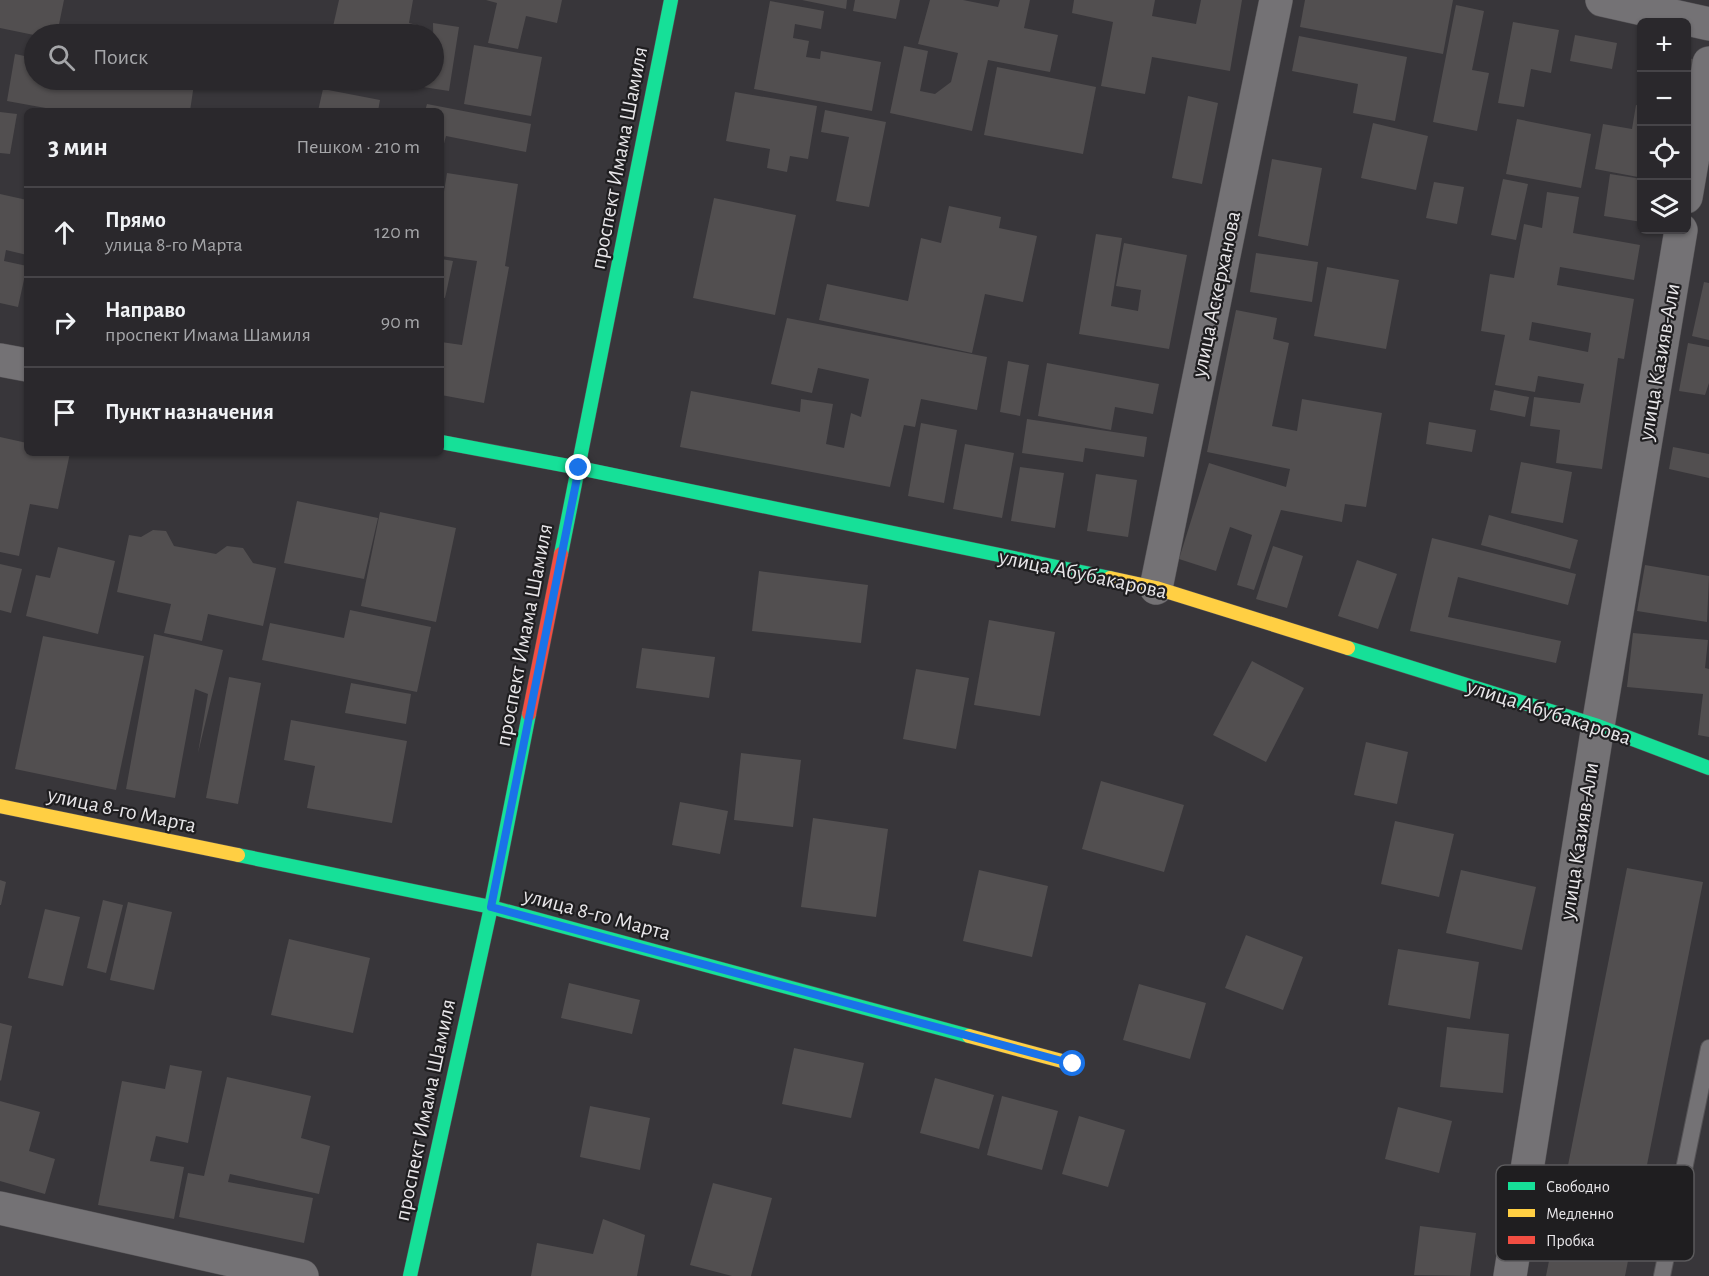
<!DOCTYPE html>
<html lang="ru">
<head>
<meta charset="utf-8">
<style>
	:root { --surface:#2a282c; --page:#363438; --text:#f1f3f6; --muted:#a5a6a9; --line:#464448 }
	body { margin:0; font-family:"Alegreya Sans",sans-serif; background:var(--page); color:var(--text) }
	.controls { position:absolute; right:18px; top:18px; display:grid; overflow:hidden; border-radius:9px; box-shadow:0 2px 4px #0004 }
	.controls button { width:54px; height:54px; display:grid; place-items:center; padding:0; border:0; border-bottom:2px solid var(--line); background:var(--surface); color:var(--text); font:30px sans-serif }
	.stop { position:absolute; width:18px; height:18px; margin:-14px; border:4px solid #1a73e8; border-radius:50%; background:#fff }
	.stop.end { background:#1a73e8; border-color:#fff; box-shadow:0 2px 6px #0008 }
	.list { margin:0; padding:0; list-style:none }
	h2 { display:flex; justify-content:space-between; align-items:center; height:78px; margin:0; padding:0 24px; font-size:26px }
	h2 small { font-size:20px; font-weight:400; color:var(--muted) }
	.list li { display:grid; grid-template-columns:39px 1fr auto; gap:18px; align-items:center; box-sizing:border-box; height:90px; padding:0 24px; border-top:2px solid var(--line) }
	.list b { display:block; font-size:22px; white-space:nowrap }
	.list p { margin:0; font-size:20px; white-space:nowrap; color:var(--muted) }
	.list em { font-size:20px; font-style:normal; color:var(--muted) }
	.icon { flex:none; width:33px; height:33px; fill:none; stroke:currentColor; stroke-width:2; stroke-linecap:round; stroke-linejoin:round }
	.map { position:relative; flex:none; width:1709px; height:1276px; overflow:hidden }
	.search { position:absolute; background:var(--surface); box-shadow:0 2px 4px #0004; left:24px; top:24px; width:420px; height:66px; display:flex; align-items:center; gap:15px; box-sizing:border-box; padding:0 21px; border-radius:33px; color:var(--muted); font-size:22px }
	.panel { position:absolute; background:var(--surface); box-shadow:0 2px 4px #0004; left:24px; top:108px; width:420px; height:348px; border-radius:9px }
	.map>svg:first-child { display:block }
	.building { fill:#524f50; fill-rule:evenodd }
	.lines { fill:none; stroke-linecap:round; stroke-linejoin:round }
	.lane-casing { stroke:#555356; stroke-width:18 }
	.street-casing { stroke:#555356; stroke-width:34 }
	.fast-casing { stroke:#555356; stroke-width:15 }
	.slow-casing { stroke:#555356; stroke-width:15 }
	.jam-casing { stroke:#555356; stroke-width:15 }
	.lane { stroke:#747275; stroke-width:16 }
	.street { stroke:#747275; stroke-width:33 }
	.fast { stroke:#16e098; stroke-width:14 }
	.slow { stroke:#ffcf43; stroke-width:14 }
	.jam { stroke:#f24e42; stroke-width:14 }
	.route { stroke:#1a73e8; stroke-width:8 }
	.labels { text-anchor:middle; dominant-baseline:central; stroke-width:4.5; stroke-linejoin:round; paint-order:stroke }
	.street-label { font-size:22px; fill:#e8e6e9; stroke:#1f1e20 }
	.key { fill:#1f1e20; stroke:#5b5a5c; stroke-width:1.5 }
	.key-label { font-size:16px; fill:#e8e6e9 }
</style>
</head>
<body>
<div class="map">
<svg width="1709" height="1276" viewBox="0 0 1709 1276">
	<rect width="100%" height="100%" fill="#38363a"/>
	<g class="building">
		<path d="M 0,0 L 64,0 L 57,34 L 34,35 L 0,28 Z"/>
		<path d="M 339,0 L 413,0 L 409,23 L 421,26 L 419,34 L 351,34 L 332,31 Z"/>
		<path d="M 562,0 L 557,23 L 526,16 L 518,49 L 488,43 L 497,3 L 486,0 Z"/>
		<path d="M 802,0 L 847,0 L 846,9 Z"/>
		<path d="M 855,0 L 900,0 L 896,19 L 853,11 Z"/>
		<path d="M 930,0 L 963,0 L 998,7 L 1000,0 L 1030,0 L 1024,28 L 1058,35 L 1050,72 L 988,60 L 972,131 L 890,113 L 904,46 L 928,51 L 920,91 L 935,94 L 951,82 L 958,53 L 918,44 Z"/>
		<path d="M 1074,0 L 1155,0 L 1152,16 L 1196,24 L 1201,0 L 1242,0 L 1230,71 L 1152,57 L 1145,94 L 1101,86 L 1113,22 L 1072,13 Z"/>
		<path d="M 1305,0 L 1453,0 L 1443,54 L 1300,27 Z"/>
		<path d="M 770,1 L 824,11 L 821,29 L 795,24 L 793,38 L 809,41 L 806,57 L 820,59 L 821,51 L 881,62 L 872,111 L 754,89 Z"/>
		<path d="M 1456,5 L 1484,11 L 1472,70 L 1489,73 L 1477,131 L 1433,122 Z"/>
		<path d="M 1513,22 L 1559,30 L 1551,73 L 1531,69 L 1524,107 L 1498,103 Z"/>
		<path d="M 433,23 L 459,27 L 449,91 L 423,87 L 424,80 L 434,80 Z"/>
		<path d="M 1575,35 L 1617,43 L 1612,69 L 1570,61 Z"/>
		<path d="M 1299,36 L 1407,57 L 1395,121 L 1353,113 L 1358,84 L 1292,71 Z"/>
		<path d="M 474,45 L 542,57 L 531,116 L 464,104 Z"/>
		<path d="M 15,54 L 34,58 L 34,80 L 167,80 L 194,84 L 190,111 L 62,111 L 7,101 Z"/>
		<path d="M 1686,58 L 1700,60 L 1686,108 Z"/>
		<path d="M 997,67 L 1096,87 L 1083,154 L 984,135 Z"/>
		<path d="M 323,89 L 380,100 L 378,111 L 318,111 Z"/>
		<path d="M 735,92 L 817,106 L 808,159 L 790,156 L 787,172 L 767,168 L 770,149 L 726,141 Z"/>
		<path d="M 1188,96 L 1218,103 L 1202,184 L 1172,178 Z"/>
		<path d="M 427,104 L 531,124 L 526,152 L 446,136 L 441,155 L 441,111 L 425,111 Z"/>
		<path d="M 1636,105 L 1642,106 L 1642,156 L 1638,177 L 1595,169 L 1603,124 L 1632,129 Z"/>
		<path d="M 825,110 L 886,122 L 869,207 L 836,201 L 849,137 L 821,132 Z"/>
		<path d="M 0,112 L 17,114 L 10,154 L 0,153 Z"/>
		<path d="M 1517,119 L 1591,134 L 1581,188 L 1506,174 Z"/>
		<path d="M 1373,123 L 1428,136 L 1416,190 L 1361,178 Z"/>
		<path d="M 1272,159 L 1322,168 L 1308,246 L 1258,236 Z"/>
		<path d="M 447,173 L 518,184 L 505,266 L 509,267 L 484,403 L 441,395 L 441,342 L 462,345 L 477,261 L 441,256 L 441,210 Z"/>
		<path d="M 1610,174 L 1642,179 L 1642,222 L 1604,216 Z"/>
		<path d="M 1503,179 L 1528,184 L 1516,240 L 1491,235 Z"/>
		<path d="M 1434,182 L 1464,187 L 1457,224 L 1426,218 Z"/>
		<path d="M 1547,192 L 1579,197 L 1573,233 L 1640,245 L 1634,280 L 1560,267 L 1557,285 L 1634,299 L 1624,359 L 1618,358 L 1602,469 L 1556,463 L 1560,430 L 1530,426 L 1534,397 L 1580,403 L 1584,384 L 1538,376 L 1535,392 L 1495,385 L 1505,335 L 1481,331 L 1490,274 L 1514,278 L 1524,224 L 1542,228 ZM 1532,322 L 1591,333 L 1588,352 L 1529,340 Z"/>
		<path d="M 0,194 L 27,200 L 27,255 L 6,250 L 4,261 L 27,266 L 18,307 L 0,303 Z"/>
		<path d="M 714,198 L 796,215 L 775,315 L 693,298 Z"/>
		<path d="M 949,206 L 1001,217 L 999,228 L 1037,236 L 1023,302 L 985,294 L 972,353 L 819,320 L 827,284 L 908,301 L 921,238 L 941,243 Z"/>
		<path d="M 1096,234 L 1122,238 L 1111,306 L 1138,311 L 1141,290 L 1116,286 L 1124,243 L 1187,255 L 1169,349 L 1079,334 Z"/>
		<path d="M 1256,253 L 1318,262 L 1312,302 L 1250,292 Z"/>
		<path d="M 441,259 L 453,261 L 445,298 L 441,297 Z"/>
		<path d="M 1327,267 L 1399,280 L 1386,349 L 1314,336 Z"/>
		<path d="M 1704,282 L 1709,283 L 1709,340 L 1692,336 Z"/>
		<path d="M 1236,310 L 1277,318 L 1273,339 L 1289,343 L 1272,426 L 1297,431 L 1302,399 L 1382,413 L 1366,507 L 1345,504 L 1342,522 L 1281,510 L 1254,590 L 1237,585 L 1252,535 L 1230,527 L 1216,571 L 1179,559 L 1209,463 L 1286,487 L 1290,469 L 1207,452 Z"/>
		<path d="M 787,318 L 987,357 L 977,410 L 921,399 L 915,427 L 904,425 L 890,487 L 680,447 L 691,391 L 800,412 L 801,399 L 833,404 L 826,444 L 844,448 L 851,413 L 861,417 L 869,379 L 818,368 L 812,393 L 771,384 Z"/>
		<path d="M 1688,343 L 1709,347 L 1709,383 L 1705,395 L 1679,391 Z"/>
		<path d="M 1008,361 L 1029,365 L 1020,416 L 1000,412 Z"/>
		<path d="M 1047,363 L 1159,384 L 1153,414 L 1115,407 L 1111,430 L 1038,416 Z"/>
		<path d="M 1494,390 L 1529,397 L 1525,417 L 1490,410 Z"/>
		<path d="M 1027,419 L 1147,437 L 1144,457 L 1085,448 L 1083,462 L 1022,453 Z"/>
		<path d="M 1429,422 L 1476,430 L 1472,452 L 1426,444 Z"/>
		<path d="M 921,423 L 957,430 L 944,503 L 908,496 Z"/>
		<path d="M 0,437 L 27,443 L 27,453 L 70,453 L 58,509 L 30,504 L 19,556 L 0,552 Z"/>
		<path d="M 965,444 L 1014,453 L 1002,518 L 953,509 Z"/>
		<path d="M 1673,447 L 1709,454 L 1709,478 L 1669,469 Z"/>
		<path d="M 1521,462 L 1572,472 L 1563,523 L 1511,513 Z"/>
		<path d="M 1020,467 L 1064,473 L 1055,528 L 1011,521 Z"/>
		<path d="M 1096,474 L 1137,480 L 1128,537 L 1087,531 Z"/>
		<path d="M 297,501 L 378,518 L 364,579 L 284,563 Z"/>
		<path d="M 380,512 L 456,528 L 436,622 L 361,606 Z"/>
		<path d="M 1489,515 L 1578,540 L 1570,569 L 1481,545 Z"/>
		<path d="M 153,530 L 166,531 L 174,546 L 216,554 L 227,546 L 243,548 L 253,563 L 276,568 L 263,626 L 208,614 L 202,641 L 164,633 L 171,604 L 117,592 L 129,535 L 141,537 Z"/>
		<path d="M 1432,538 L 1576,574 L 1568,605 L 1458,577 L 1448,617 L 1561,641 L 1556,663 L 1410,631 Z"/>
		<path d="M 1273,546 L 1303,556 L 1287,608 L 1256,599 Z"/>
		<path d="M 58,547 L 115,561 L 98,634 L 26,616 L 36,575 L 50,578 Z"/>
		<path d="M 1357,560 L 1397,574 L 1378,629 L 1338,616 Z"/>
		<path d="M 0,564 L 22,569 L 11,613 L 0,610 Z"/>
		<path d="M 1645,565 L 1709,576 L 1707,622 L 1637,611 Z"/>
		<path d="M 759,571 L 868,585 L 861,643 L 752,631 Z"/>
		<path d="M 350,610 L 431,627 L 417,692 L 262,660 L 270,623 L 344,638 Z"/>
		<path d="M 989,620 L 1055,632 L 1040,716 L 974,705 Z"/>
		<path d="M 1633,633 L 1708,640 L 1705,668 L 1709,669 L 1709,737 L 1698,735 L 1703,694 L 1627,687 Z"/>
		<path d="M 154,634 L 223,650 L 198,753 L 208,694 L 195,689 L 175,798 L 126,789 Z"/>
		<path d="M 43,636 L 144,656 L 116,790 L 15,769 Z"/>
		<path d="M 642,648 L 715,657 L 709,698 L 636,688 Z"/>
		<path d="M 1252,661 L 1304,688 L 1266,762 L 1213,735 Z"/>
		<path d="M 916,669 L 969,678 L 956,749 L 903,739 Z"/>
		<path d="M 229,677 L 261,683 L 238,804 L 206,798 Z"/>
		<path d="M 351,683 L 411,694 L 406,724 L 345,713 Z"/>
		<path d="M 291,720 L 407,741 L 392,823 L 307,808 L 315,766 L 284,760 Z"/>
		<path d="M 1366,742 L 1408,752 L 1397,804 L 1354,795 Z"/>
		<path d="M 741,753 L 801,760 L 793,827 L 734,820 Z"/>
		<path d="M 1101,781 L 1184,805 L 1164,872 L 1082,849 Z"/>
		<path d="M 680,802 L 728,811 L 720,854 L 672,845 Z"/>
		<path d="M 813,818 L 888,829 L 876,917 L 801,907 Z"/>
		<path d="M 1395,821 L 1454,834 L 1439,897 L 1381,884 Z"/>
		<path d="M 1627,868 L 1703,882 L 1625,1276 L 1546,1276 Z"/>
		<path d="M 979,870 L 1048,886 L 1032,957 L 963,941 Z"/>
		<path d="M 1461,870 L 1536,887 L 1522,950 L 1446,933 Z"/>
		<path d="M 0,880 L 6,882 L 1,905 L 0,905 Z"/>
		<path d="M 103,900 L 123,905 L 106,973 L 87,968 Z"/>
		<path d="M 128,902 L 172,912 L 154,990 L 110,980 Z"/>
		<path d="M 45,909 L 80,917 L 63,986 L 28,978 Z"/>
		<path d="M 1246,935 L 1303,957 L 1283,1010 L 1225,988 Z"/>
		<path d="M 289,939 L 370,958 L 353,1033 L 271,1015 Z"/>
		<path d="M 1398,949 L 1479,962 L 1470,1019 L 1388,1005 Z"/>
		<path d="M 569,983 L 640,1000 L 632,1034 L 561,1018 Z"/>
		<path d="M 1139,984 L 1206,1003 L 1190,1059 L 1123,1040 Z"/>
		<path d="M 0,1023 L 12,1026 L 1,1081 L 0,1080 Z"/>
		<path d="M 1447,1027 L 1509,1034 L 1503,1093 L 1440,1087 Z"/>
		<path d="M 794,1048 L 864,1063 L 851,1118 L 782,1104 Z"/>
		<path d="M 170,1065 L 202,1071 L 188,1143 L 156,1136 L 150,1161 L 184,1167 L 174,1219 L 98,1205 L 122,1081 L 165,1089 Z"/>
		<path d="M 227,1077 L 311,1096 L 301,1138 L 330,1146 L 319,1194 L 230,1174 L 228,1182 L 313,1198 L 304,1243 L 179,1217 L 188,1173 L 204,1176 Z"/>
		<path d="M 935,1078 L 994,1095 L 979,1149 L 920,1133 Z"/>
		<path d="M 1002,1096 L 1058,1111 L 1042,1170 L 987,1155 Z"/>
		<path d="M 0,1101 L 40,1112 L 29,1151 L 55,1159 L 45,1194 L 0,1181 Z"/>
		<path d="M 590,1106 L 650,1118 L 640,1170 L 580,1157 Z"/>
		<path d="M 1398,1107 L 1452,1121 L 1439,1173 L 1385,1159 Z"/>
		<path d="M 1079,1116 L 1125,1130 L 1108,1187 L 1062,1174 Z"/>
		<path d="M 713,1183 L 772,1198 L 751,1276 L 732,1276 L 690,1265 Z"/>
		<path d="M 603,1219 L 645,1235 L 637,1276 L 531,1276 L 537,1243 L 593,1254 Z"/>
		<path d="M 1420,1226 L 1476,1233 L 1470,1276 L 1414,1275 Z"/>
	</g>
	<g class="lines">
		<g class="lane-casing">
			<path id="lane" d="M 1662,1276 L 1709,1048"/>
		</g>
		<g class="street-casing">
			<g id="street">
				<path d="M 1602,0 L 1709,24"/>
				<path d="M 1686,197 L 1709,63"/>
				<path d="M 0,360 L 27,365"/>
				<path d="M 1156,588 L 1276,0"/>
				<path d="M 0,1208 L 302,1276"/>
				<path d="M 1510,1276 L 1598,726 L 1681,230"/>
			</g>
		</g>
		<g class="fast-casing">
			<g id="fast">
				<path d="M 441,442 L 579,468 L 1110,578"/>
				<path d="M 561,554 L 671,0"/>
				<path d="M 1348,648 L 1598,726 L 1709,768"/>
				<path d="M 238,855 L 491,907 L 969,1036"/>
				<path d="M 410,1276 L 491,907 L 529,714"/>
			</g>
		</g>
		<g class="slow-casing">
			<g id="slow">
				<path d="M 1110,578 L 1156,588 L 1348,648"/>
				<path d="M 0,806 L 238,855"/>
				<path d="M 969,1036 L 1073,1064"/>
			</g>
		</g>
		<g class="jam-casing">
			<path id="jam" d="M 529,714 L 561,554"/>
		</g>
		<use href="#lane" class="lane"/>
		<use href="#street" class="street"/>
		<use href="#fast" class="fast"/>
		<use href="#slow" class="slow"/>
		<use href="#jam" class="jam"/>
	</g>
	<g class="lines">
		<path class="route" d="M 579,468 L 491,907 L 1073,1064"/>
	</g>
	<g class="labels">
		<g class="street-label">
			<text transform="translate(619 158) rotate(-79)">проспект Имама Шамиля</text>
			<text transform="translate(1216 294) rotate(-78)">улица Аскерханова</text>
			<text transform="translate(1659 362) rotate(-80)">улица Казияв-Али</text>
			<text transform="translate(1083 574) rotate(12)">улица Абубакарова</text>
			<text transform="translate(524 635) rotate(-79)">проспект Имама Шамиля</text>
			<text transform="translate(1549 712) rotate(18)">улица Абубакарова</text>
			<text transform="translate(122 810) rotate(12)">улица 8-го Марта</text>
			<text transform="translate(1579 841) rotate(-81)">улица Казияв-Али</text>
			<text transform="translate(597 914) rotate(15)">улица 8-го Марта</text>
			<text transform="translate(425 1110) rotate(-78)">проспект Имама Шамиля</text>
		</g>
	</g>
	<rect x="1496" y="1165" width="198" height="96" rx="9" class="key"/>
	<rect x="1508" y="1182" width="27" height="8" fill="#16e098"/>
	<rect x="1508" y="1209" width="27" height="8" fill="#ffcf43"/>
	<rect x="1508" y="1236" width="27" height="8" fill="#f24e42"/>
	<g class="key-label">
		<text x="1546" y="1192">Свободно</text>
		<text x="1546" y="1219">Медленно</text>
		<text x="1546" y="1246">Пробка</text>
	</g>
</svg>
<div class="controls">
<button>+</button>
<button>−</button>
<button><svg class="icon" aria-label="locate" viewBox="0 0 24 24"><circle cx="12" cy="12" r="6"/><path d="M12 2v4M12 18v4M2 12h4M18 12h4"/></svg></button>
<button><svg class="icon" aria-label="layers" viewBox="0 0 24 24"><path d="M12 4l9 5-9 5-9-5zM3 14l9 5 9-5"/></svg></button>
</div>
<div class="stop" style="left:1073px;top:1064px"></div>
<div class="stop end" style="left:579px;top:468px"></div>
<div class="search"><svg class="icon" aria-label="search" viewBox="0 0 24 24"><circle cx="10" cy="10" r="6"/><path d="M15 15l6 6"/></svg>Поиск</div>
<section class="panel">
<h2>3 мин<small>Пешком · 210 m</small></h2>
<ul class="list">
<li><svg class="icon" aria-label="ahead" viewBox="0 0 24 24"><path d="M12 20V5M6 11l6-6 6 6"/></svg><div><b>Прямо</b><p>улица 8-го Марта</p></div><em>120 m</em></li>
<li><svg class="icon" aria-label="right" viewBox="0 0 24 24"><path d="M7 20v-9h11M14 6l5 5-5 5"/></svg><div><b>Направо</b><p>проспект Имама Шамиля</p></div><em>90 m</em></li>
<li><svg class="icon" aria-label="arrive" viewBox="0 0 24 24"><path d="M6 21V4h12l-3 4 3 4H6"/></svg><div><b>Пункт назначения</b></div></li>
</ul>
</section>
</div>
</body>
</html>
